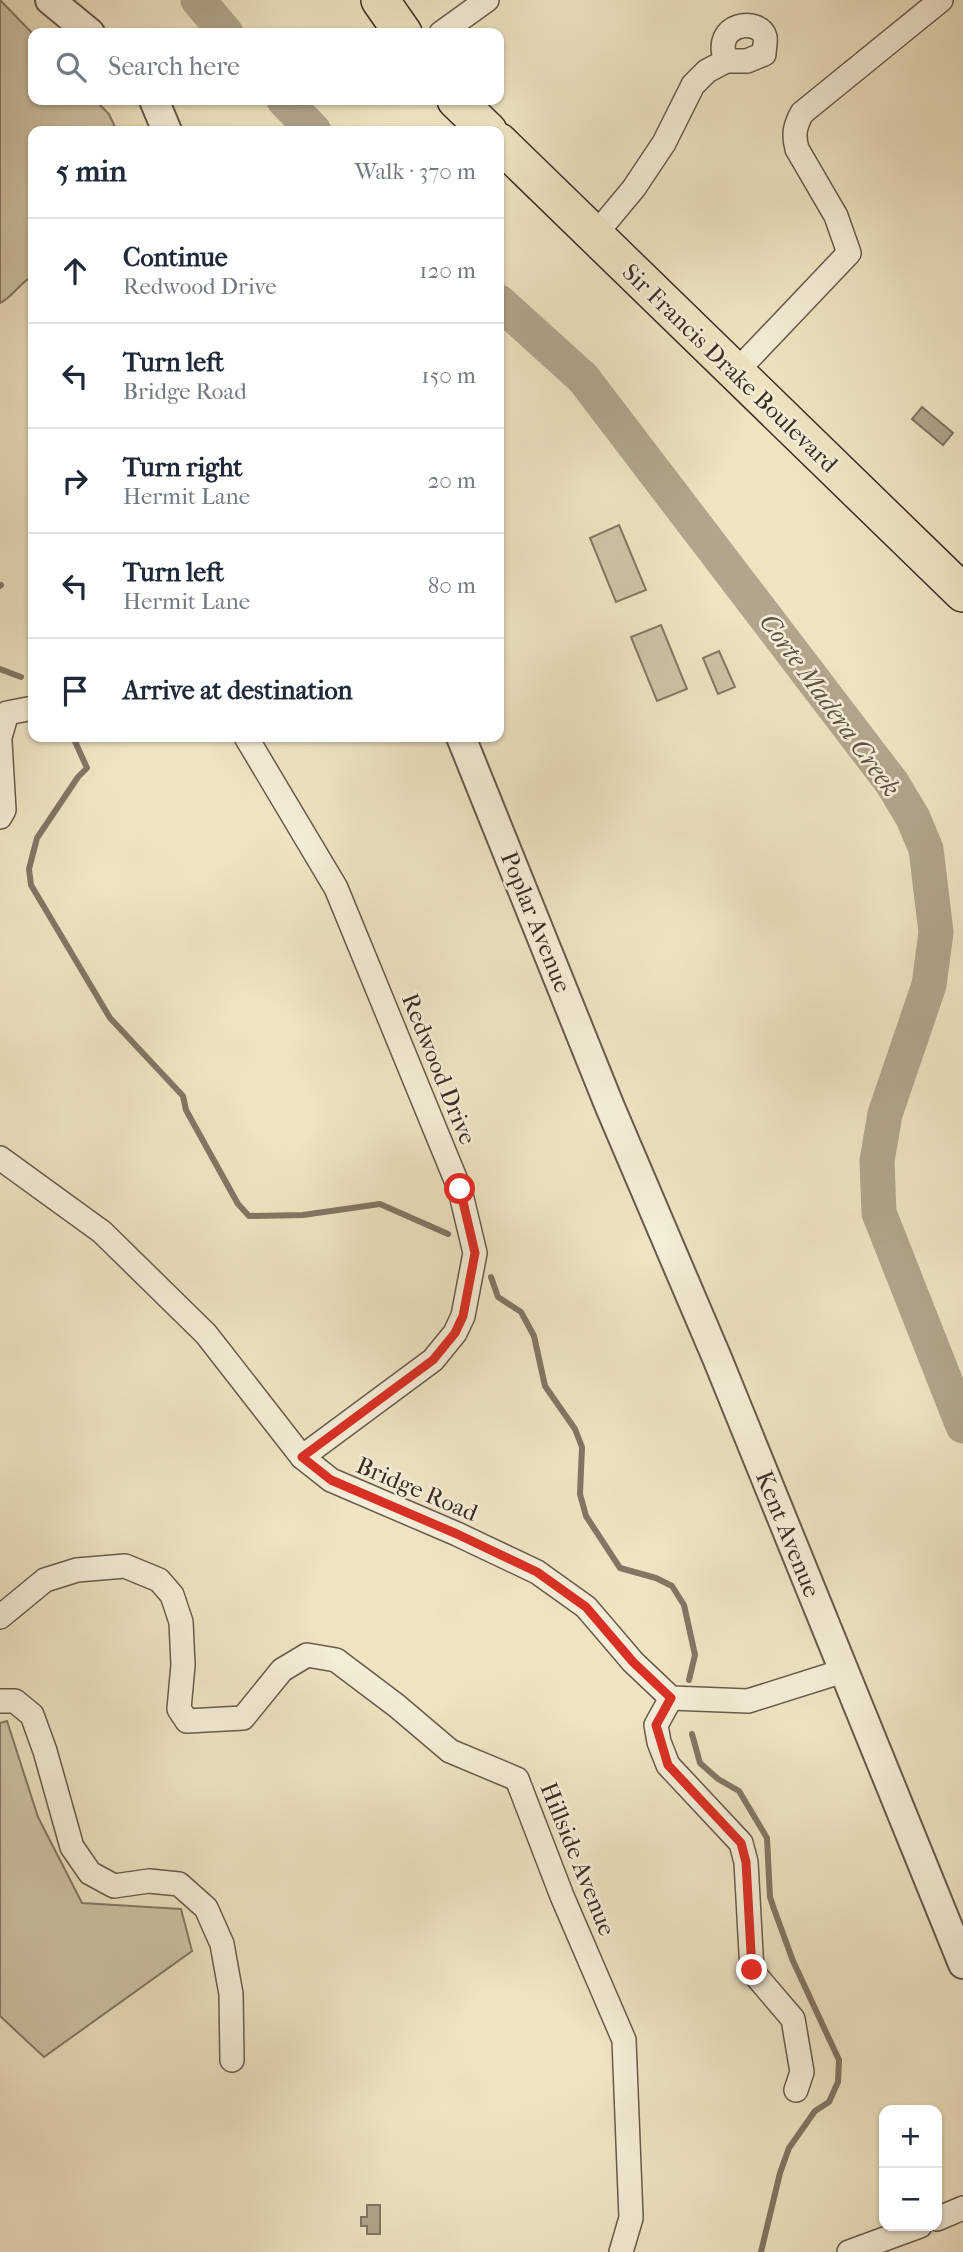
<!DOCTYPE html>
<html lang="en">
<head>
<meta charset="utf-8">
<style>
	:root { --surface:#fff; --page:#f6f6f7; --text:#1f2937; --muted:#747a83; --line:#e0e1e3 }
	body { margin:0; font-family:"IM FELL French Canon",serif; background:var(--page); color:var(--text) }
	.controls { position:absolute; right:21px; bottom:21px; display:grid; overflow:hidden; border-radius:14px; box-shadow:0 2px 5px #0004 }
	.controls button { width:63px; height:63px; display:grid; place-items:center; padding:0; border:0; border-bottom:2px solid var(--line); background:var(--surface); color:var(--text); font:35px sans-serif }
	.stop { position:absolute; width:21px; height:21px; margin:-16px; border:5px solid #d93025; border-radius:50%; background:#fff }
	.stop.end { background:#d93025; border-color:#fff; box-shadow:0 2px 7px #0008 }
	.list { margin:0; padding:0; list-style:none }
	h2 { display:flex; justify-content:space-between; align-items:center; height:91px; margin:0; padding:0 28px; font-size:30px }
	h2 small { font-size:23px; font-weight:400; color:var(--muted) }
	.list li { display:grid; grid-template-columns:46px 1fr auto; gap:21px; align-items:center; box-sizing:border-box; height:105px; padding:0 28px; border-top:2px solid var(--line) }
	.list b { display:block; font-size:26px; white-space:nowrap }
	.list p { margin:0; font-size:23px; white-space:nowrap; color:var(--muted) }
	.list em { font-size:23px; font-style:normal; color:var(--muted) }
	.icon { flex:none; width:38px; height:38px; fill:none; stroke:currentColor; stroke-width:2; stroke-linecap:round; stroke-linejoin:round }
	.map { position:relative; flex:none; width:963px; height:2252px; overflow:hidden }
	.search { position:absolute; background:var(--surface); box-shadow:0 2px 5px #0004; left:28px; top:28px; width:476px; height:77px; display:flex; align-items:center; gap:18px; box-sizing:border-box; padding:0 24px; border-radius:14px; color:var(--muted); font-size:26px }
	.panel { position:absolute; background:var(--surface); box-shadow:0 2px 5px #0004; left:28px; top:126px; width:476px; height:616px; border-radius:14px }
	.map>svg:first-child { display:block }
	.green { fill:#cfc5a7; stroke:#847966; stroke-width:2 }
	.water { fill:#b1a68d; stroke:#817664; stroke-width:2 }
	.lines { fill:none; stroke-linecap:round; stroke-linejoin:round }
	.stream { stroke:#817664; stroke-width:6 }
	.river { stroke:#b1a68d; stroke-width:35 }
	.minor-casing { stroke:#675b4d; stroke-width:26 }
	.tertiary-casing { stroke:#675b4d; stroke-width:32 }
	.primary-casing { stroke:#3a2d26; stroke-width:40 }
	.minor { stroke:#f4edd7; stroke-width:23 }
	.tertiary { stroke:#f4edd7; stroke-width:28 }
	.primary { stroke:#eee4c2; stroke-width:37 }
	.route { stroke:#d93025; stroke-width:9 }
	.labels { text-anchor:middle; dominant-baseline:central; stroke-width:5; stroke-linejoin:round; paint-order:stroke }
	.street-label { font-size:24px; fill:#3a2d26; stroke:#f4edd7 }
	.water-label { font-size:26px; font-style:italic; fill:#5e5145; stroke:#f4edd7 }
</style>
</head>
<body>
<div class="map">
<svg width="963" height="2252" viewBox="0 0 963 2252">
	<rect width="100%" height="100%" fill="#eee4c2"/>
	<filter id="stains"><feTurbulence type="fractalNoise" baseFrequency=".00286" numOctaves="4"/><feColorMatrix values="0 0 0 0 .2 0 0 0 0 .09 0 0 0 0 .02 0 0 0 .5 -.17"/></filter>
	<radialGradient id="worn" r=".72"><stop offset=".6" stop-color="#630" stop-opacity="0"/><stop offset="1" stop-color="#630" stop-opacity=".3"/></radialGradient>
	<g class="green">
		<path d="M 0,0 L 33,34 L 33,100 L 95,100 L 109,114 L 117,131 L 33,131 L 33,276 C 19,283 14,296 0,303 Z"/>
		<path d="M 619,525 L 646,590 L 616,602 L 590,538 Z"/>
		<path d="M 661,625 L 687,689 L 657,701 L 631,637 Z"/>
		<path d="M 719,651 L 735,687 L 718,694 L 703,658 Z"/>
		<path d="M 7,1721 L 38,1817 L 82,1903 L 181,1909 L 192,1951 L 44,2057 L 0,2016 L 0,1723 Z"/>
	</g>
	<g class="water">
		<path d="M 922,407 L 953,433 L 943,445 L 912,419 Z"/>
		<path d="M 367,2205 L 380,2205 L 380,2234 L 367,2234 L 367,2226 L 361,2226 L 361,2217 L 367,2217 Z"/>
	</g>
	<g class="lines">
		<g class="stream">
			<path d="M 0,586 L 1,585"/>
			<path d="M 0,669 L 21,677"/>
			<path d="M 73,737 L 87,768 L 78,777 L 37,838 L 29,869 L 31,885 L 110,1018 L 183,1096 L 186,1110 L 238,1204 L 249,1216 L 303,1215 L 380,1204 L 448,1234"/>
			<path d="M 491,1277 L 498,1297 L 521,1312 L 534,1336 L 545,1386 L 575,1429 L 582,1447 L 580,1494 L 586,1516 L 620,1568 L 656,1578 L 672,1586 L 684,1605 L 695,1655 L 689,1680"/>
			<path d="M 692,1734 L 700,1763 L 718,1779 L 739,1791 L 767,1838 L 770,1897 L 774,1909 L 793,1961 L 839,2060 L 838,2082 L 829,2102 L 815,2111 L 789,2148 L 780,2173 L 761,2252"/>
		</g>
		<g class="river">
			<path d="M 198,0 L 226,33"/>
			<path d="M 284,100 L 314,131"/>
			<path d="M 499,302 L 583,378 L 892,783 L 913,818 L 926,849 L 936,932 L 929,985 L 885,1114 L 877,1161 L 879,1213 L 963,1426"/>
		</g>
		<g class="minor-casing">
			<g id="minor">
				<path d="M 441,33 L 487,0"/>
				<path d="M 595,235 L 634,188 L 664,143 L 693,85 L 707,71 L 726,61 L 747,61 L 764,54 C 764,49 766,41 765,37 C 760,17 711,22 726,61"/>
				<path d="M 735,373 L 849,253 L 836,216 L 797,149 C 793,134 795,126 802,113 L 941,0"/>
				<path d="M 0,737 L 7,713 L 33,708"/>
				<path d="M 246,737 L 336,888 L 460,1190 L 475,1253 L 463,1316 L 455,1333 L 433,1360 L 302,1457"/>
				<path d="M 0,742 L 4,810 L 0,817"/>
				<path d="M 0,1158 L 102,1232 L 206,1334 L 302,1457 L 331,1480 L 457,1534 L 537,1572 L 586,1607 L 633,1662 L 671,1698 L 748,1701 L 843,1671"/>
				<path d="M 0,1617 L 45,1580 L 77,1570 L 125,1566 L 159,1580 L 172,1595 L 181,1622 L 183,1665 L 179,1709 L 187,1721 L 243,1718 L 282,1670 L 307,1655 L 336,1660 L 397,1706 L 450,1751 L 517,1779 L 562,1896 L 624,2040 L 631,2218 L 621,2252"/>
				<path d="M 671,1698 L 656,1725 L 659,1742 L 668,1765 L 741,1843 L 746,1862 L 752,1971 L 793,2019 L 802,2072 L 796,2090"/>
				<path d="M 0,1701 L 15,1701 L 32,1715 L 45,1751 L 72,1847 L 90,1873 L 114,1886 L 149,1881 L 179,1884 L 206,1908 L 222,1944 L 231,1994 L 232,2060"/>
				<path d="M 937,2219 L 963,2208"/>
				<path d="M 849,2252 L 920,2226"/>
			</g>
		</g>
		<g class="tertiary-casing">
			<g id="tertiary">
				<path d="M 50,0 L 90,33"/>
				<path d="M 154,100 L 167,131"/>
				<path d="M 461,737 L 610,1107 L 717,1358 L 963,1964"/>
			</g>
		</g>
		<g class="primary-casing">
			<g id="primary">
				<path d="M 380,0 L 403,33"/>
				<path d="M 456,100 L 488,131"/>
				<path d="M 499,142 L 963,593"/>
			</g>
		</g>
		<use href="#minor" class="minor"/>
		<use href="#tertiary" class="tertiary"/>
		<use href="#primary" class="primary"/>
	</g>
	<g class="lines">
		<path class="route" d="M 460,1189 L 475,1253 L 463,1316 L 455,1333 L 433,1360 L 302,1457 L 331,1480 L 457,1534 L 537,1572 L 586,1607 L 633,1662 L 671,1698 L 656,1725 L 668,1765 L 741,1843 L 746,1862 L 752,1970"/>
	</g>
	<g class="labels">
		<g class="street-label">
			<text transform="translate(730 368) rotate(44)">Sir Francis Drake Boulevard</text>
			<text transform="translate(536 922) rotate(68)">Poplar Avenue</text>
			<text transform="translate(439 1069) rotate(68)">Redwood Drive</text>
			<text transform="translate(417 1489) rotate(23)">Bridge Road</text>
			<text transform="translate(788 1534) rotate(68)">Kent Avenue</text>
			<text transform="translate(578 1859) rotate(68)">Hillside Avenue</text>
		</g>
		<g class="water-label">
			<text transform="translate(830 705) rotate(54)">Corte Madera Creek</text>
		</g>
	</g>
	<rect width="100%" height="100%" filter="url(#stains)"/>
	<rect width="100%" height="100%" fill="url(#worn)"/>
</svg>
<div class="controls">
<button>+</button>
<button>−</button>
</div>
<div class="stop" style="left:460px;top:1189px"></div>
<div class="stop end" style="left:752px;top:1970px"></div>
<div class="search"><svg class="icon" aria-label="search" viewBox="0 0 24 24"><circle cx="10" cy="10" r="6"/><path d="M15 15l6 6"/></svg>Search here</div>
<section class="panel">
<h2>5 min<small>Walk · 370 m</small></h2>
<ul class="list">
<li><svg class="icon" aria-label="ahead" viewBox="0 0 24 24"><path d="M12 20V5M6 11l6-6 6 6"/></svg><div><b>Continue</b><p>Redwood Drive</p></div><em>120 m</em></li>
<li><svg class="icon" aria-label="left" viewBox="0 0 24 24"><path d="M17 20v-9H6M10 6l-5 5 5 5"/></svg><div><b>Turn left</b><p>Bridge Road</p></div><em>150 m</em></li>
<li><svg class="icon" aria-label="right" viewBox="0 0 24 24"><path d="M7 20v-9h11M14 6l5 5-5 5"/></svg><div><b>Turn right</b><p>Hermit Lane</p></div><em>20 m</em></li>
<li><svg class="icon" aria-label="left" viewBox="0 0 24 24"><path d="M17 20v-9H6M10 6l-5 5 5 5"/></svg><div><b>Turn left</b><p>Hermit Lane</p></div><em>80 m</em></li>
<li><svg class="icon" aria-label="arrive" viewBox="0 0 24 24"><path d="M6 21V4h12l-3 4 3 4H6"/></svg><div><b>Arrive at destination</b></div></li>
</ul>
</section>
</div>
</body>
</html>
